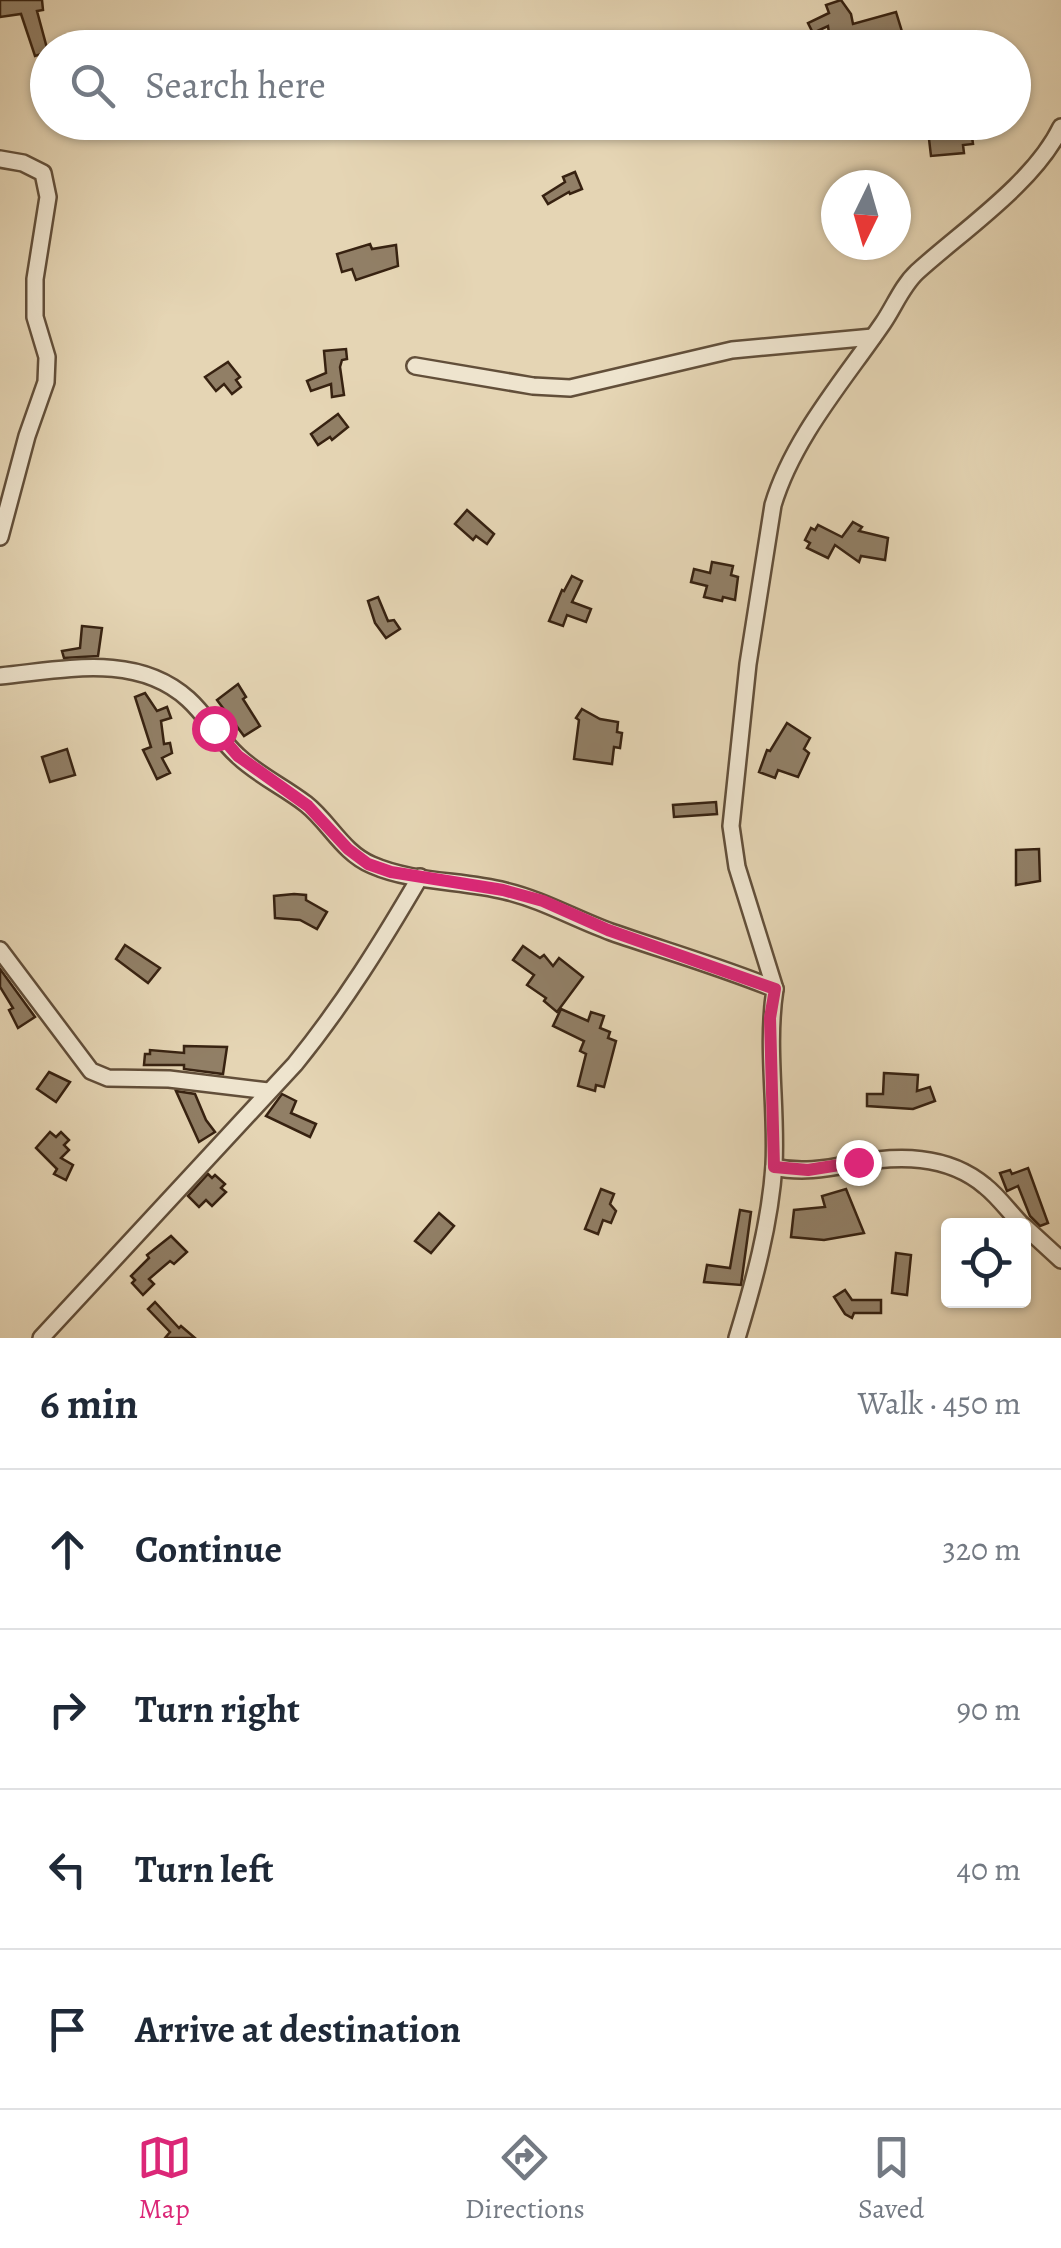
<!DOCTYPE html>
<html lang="en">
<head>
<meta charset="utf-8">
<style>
	:root { --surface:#fff; --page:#f2f2f3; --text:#1f2937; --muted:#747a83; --line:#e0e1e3; --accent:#db2777 }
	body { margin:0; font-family:Alegreya,serif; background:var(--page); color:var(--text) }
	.controls { position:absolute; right:30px; bottom:30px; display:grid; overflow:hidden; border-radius:10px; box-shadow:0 2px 8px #0004 }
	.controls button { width:90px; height:90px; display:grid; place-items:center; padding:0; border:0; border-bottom:2px solid var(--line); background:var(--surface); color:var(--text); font:50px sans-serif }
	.compass { position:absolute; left:821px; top:170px; width:90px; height:90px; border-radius:50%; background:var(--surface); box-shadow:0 2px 8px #0004; rotate:185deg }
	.stop { position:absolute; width:30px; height:30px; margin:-22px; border:8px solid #db2777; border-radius:50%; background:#fff }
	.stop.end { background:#db2777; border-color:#fff; box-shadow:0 2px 10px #0008 }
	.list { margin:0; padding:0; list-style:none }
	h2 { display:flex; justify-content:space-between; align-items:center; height:130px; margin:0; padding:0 40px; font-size:42px }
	h2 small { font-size:32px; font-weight:400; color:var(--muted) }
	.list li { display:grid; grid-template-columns:65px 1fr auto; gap:30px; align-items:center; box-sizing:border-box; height:160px; padding:0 40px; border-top:2px solid var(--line) }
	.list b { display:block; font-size:38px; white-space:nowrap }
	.list em { font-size:32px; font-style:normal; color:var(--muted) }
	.icon { flex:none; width:55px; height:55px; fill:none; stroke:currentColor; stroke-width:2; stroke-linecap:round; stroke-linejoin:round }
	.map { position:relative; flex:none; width:1061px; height:1338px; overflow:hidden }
	.search { position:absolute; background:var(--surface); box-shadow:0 2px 8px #0004; left:30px; right:30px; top:30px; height:110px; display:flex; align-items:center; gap:25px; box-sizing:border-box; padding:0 35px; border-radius:55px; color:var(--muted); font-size:38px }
	.sheet { height:770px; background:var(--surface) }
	nav { display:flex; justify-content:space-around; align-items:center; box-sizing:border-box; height:140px; border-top:2px solid var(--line); background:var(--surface); font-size:28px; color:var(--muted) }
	nav a { display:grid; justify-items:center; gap:5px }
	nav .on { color:var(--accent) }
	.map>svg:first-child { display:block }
	.building { fill:#917f66; stroke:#372211; stroke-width:2.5 }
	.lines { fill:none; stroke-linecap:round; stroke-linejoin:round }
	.street-casing { stroke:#624f3a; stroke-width:20 }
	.street { stroke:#eee4ce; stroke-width:15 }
	.route { stroke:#db2777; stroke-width:12 }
</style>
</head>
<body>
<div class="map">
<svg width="1061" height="1338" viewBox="0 0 1061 1338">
	<rect width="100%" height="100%" fill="#e5d5b4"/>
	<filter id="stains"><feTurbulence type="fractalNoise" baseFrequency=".002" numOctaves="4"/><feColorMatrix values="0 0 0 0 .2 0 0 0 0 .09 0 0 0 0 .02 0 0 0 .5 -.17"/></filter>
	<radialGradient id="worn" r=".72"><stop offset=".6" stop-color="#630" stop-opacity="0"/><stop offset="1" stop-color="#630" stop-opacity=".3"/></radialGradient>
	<g class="building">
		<path d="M 0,0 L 42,0 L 43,10 L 37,11 L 48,52 L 35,56 L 21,14 L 0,17 Z"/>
		<path d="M 841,0 L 851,14 L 853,24 L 896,12 L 903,35 L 857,48 L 831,48 L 828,26 L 813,33 L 808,23 L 829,13 L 826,5 Z"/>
		<path d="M 927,122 L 970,122 L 973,144 L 963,145 L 964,153 L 931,156 Z"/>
		<path d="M 575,172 L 582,189 L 570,194 L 569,192 L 548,204 L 543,196 L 565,182 L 563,177 Z"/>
		<path d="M 370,244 L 372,249 L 396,245 L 398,266 L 356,280 L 352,269 L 342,272 L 337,254 Z"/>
		<path d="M 346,349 L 347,359 L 342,360 L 340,367 L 344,395 L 332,397 L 331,384 L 311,391 L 307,381 L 326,373 L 324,351 Z"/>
		<path d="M 228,362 L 240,377 L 236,380 L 241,387 L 232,394 L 224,384 L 216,391 L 205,377 Z"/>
		<path d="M 338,414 L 348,427 L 332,440 L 330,437 L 318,445 L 311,434 Z"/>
		<path d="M 467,510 L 494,534 L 487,544 L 476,536 L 473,540 L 455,524 Z"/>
		<path d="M 853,522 L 862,527 L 859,531 L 888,538 L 885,560 L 861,556 L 859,562 L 835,545 L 828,558 L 807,548 L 810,543 L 805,540 L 811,528 L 815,530 L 818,525 L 842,537 Z"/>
		<path d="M 712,562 L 733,566 L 731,575 L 738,577 L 735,600 L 723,597 L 722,601 L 704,597 L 707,586 L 691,582 L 694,569 L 710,573 Z"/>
		<path d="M 572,576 L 582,581 L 572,602 L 591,609 L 586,622 L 567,615 L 563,626 L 549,621 L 562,590 L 564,591 Z"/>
		<path d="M 378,597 L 388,621 L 394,620 L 400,629 L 386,638 L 375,623 L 368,601 Z"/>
		<path d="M 82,626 L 102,628 L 98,656 L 64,658 L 62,651 L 80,648 Z"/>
		<path d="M 238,684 L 246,697 L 243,699 L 260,726 L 244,736 L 217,700 Z"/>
		<path d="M 145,693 L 157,711 L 167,707 L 171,718 L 161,721 L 164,744 L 170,743 L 172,753 L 162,758 L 170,773 L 157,779 L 143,750 L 151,747 L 135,697 Z"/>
		<path d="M 582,709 L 600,719 L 618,722 L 617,732 L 622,733 L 620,748 L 614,747 L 612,764 L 574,759 L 579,720 L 576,718 Z"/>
		<path d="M 787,723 L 810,738 L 804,749 L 809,753 L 798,777 L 778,770 L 775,778 L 759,772 L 767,750 L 770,751 Z"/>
		<path d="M 67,749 L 75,775 L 50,782 L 42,757 Z"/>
		<path d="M 716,802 L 717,814 L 674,817 L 673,805 Z"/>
		<path d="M 1039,849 L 1040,881 L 1016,885 L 1016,850 Z"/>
		<path d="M 294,894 L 306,895 L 306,900 L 327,912 L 317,929 L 300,920 L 275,918 L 274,896 Z"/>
		<path d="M 125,945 L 160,968 L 148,983 L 116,959 Z"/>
		<path d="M 523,946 L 540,958 L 544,955 L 553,966 L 559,958 L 583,977 L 557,1012 L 544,1001 L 546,998 L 527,985 L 534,975 L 513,960 Z"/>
		<path d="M 0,969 L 35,1017 L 18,1028 L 9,1010 L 13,1008 L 0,987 Z"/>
		<path d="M 561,1009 L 588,1021 L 591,1012 L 604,1016 L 600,1028 L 610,1032 L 608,1038 L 616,1041 L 604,1087 L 596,1085 L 595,1091 L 578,1086 L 586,1054 L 580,1051 L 584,1041 L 553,1026 Z"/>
		<path d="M 184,1046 L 227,1047 L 223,1074 L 184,1069 L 184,1065 L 144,1065 L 145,1054 L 150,1054 L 150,1050 L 184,1053 Z"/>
		<path d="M 49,1072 L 70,1082 L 56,1102 L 37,1089 Z"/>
		<path d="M 884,1073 L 918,1075 L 917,1091 L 930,1087 L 935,1101 L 913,1109 L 867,1106 L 867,1094 L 883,1094 Z"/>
		<path d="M 176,1091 L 195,1094 L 206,1120 L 215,1132 L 199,1142 Z"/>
		<path d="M 282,1094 L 296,1101 L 291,1113 L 316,1124 L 310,1137 L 266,1116 Z"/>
		<path d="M 50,1132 L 56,1137 L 61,1132 L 69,1140 L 64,1145 L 69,1150 L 61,1158 L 73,1165 L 66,1180 L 54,1174 L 57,1169 L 36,1148 Z"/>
		<path d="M 1028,1168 L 1048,1223 L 1040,1226 L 1030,1216 L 1018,1186 L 1007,1191 L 1000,1173 L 1010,1170 L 1012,1174 Z"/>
		<path d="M 208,1174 L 212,1178 L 215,1175 L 225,1184 L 221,1188 L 226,1192 L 212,1206 L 206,1200 L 199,1207 L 188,1196 Z"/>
		<path d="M 601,1189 L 614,1194 L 610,1204 L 616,1211 L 611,1223 L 603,1220 L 598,1234 L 585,1229 Z"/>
		<path d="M 846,1189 L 864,1233 L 824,1240 L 791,1237 L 794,1210 L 825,1207 L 822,1196 Z"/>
		<path d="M 740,1210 L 751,1212 L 741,1285 L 704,1282 L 707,1265 L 730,1268 Z"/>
		<path d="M 439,1213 L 454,1226 L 431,1253 L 415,1241 Z"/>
		<path d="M 171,1236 L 187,1252 L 174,1264 L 170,1261 L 149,1279 L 154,1284 L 143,1295 L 132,1283 L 135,1280 L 131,1276 L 149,1258 L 147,1255 Z"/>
		<path d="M 896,1253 L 911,1255 L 907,1295 L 892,1293 Z"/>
		<path d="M 845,1290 L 852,1300 L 881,1300 L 881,1313 L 854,1313 L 852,1318 L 845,1314 L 834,1297 Z"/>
		<path d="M 155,1302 L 179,1328 L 181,1326 L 195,1338 L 165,1338 L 170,1332 L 148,1309 Z"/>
	</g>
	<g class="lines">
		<g class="street-casing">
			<g id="street">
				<path d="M 0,159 L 23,163 L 43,173 L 48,197 L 35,279 L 35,317 L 47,357 L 46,382 L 27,436 L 0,537"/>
				<path d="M 415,366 L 533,386 L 570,388 L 732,350 L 873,337"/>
				<path d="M 0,676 C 63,670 136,652 188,699 C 207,716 219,739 238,756 C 258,775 284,787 306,804 C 329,822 343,853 372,865 C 413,883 462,880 505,891 C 543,900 575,919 611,932 C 666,951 721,967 775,989 C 766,1047 777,1107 774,1165 C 770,1224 754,1282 737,1338"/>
				<path d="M 0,950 L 91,1071 L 108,1078 L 169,1079 L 268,1091"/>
				<path d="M 775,989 L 737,867 L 731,826 L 748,664 L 773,505 C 793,438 844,380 883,323 C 894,307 902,286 917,272 C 962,231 1034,183 1061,127"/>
				<path d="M 774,1167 C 800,1173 825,1169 851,1164 C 897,1155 947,1154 985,1186 C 999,1197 1010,1213 1023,1226"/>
				<path d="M 1024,1226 L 1061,1260"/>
				<path d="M 41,1338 L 295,1064 C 343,1005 382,942 420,877"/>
			</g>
		</g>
		<use href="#street" class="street"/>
	</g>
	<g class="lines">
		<path class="route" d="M 214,728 L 238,756 L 308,806 L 348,849 L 368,864 L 391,872 L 503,890 L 543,901 L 608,930 L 775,989 L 770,1018 L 774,1167 L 808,1170 L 858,1162"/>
	</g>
	<rect width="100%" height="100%" filter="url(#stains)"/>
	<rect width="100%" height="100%" fill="url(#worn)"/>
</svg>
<div class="controls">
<button><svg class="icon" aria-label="locate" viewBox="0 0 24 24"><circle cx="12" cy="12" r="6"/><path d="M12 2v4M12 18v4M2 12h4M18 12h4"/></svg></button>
</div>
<svg class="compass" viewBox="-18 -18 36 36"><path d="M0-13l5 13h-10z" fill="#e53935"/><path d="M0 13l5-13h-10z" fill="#747a83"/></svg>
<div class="stop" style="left:214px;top:728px"></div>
<div class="stop end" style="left:858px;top:1162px"></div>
<div class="search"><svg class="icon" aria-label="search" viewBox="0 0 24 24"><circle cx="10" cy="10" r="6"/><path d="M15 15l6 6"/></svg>Search here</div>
</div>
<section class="sheet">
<h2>6 min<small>Walk · 450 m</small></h2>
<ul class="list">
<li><svg class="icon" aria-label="ahead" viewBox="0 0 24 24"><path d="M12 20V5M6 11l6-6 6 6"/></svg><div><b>Continue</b></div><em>320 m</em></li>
<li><svg class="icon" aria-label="right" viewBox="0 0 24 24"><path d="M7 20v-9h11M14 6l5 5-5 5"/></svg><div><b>Turn right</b></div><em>90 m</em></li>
<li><svg class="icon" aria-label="left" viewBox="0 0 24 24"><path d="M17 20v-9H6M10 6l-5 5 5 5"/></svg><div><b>Turn left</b></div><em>40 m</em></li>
<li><svg class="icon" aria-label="arrive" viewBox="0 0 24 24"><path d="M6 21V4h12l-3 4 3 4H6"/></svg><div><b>Arrive at destination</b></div></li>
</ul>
</section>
<nav>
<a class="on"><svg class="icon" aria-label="map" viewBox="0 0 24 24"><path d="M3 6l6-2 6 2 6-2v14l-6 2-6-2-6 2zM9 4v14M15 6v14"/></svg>Map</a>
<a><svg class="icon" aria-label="directions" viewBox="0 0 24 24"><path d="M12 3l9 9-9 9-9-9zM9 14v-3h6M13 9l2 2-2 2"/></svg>Directions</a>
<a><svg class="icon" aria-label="saved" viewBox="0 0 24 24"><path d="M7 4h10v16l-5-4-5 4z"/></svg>Saved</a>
</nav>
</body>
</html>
